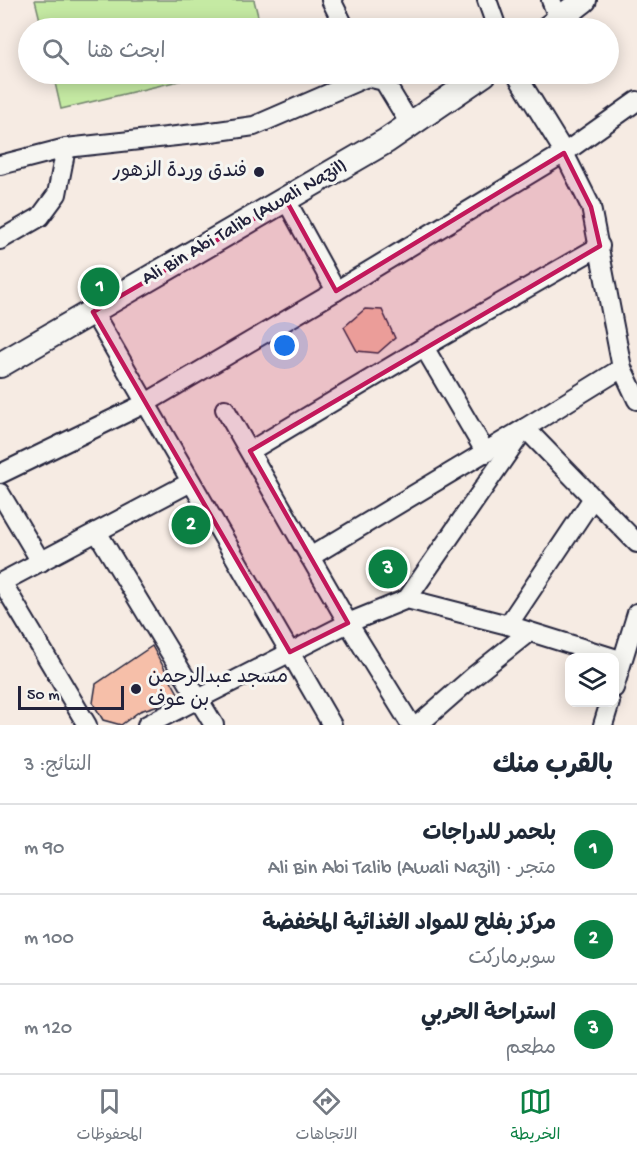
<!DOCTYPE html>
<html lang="ar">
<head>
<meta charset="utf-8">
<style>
	:root { --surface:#fff; --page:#f2f2f3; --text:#1f2937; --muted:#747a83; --line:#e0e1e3; --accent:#0b8043 }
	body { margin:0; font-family:"Gochi Hand","Playpen Sans Arabic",sans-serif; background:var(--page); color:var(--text); direction:rtl }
	.controls { position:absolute; right:18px; bottom:18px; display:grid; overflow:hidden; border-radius:12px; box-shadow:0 3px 15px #0003 }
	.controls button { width:54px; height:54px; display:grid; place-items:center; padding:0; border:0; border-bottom:2px solid var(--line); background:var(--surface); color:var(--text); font:30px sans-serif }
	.scale { position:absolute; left:18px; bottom:15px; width:106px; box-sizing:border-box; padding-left:6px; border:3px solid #22223b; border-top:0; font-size:16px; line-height:21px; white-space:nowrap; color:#22223b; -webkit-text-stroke:4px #f6f6f2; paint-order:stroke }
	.you { position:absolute; left:285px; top:346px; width:21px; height:21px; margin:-15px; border:4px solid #fff; border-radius:50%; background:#1a73e8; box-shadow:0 0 0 9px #1a73e833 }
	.badge { display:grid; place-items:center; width:39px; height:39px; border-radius:50%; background:var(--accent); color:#fff; font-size:20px; font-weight:700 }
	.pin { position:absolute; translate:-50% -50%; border:3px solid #fff; box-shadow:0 2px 6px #0006 }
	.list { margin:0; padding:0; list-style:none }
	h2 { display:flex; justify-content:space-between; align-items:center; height:78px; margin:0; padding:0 24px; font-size:26px }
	h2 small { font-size:20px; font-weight:400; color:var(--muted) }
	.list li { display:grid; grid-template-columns:39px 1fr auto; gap:18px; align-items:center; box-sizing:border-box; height:90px; padding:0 24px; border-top:2px solid var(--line) }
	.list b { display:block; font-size:22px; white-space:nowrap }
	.list p { margin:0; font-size:20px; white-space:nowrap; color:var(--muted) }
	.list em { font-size:20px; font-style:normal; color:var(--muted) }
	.icon { flex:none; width:33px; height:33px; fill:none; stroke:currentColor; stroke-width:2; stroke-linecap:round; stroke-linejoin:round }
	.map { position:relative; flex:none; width:637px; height:725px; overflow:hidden; direction:ltr }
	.search { position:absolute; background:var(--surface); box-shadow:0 3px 15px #0003; left:18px; right:18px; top:18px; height:66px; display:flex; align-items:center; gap:15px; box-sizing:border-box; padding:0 21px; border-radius:33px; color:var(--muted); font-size:22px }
	.sheet { height:348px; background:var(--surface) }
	nav { display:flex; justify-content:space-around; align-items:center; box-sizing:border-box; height:84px; border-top:2px solid var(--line); background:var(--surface); font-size:16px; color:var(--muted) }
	nav a { display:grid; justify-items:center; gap:3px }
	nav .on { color:var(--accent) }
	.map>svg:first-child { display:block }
	.green { fill:#c5eaa3; stroke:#74866f; stroke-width:1.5 }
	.building { fill:#f6bfa9; stroke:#22223b; stroke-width:1.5 }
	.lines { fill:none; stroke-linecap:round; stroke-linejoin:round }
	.minor-casing { stroke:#22223b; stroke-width:22 }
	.major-casing { stroke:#22223b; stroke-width:28 }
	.minor { stroke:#f6f6f2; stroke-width:18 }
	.major { stroke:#f6f6f2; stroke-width:24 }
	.marked { fill:#c2185b; fill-opacity:0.2; stroke:#c2185b; stroke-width:4.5; stroke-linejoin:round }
	.poi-dot { fill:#22223b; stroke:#f6f6f2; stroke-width:2 }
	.labels { text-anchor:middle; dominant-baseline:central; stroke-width:6; stroke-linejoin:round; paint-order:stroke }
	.poi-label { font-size:20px; fill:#22223b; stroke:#f6f6f2; text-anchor:end }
	.street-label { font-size:20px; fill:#22223b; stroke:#f6f6f2 }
</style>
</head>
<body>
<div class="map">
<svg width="637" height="725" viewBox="0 0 637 725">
	<rect width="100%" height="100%" fill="#f6ebe3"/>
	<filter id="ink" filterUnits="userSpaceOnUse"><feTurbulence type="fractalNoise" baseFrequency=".0167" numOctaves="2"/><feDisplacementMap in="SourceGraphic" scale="12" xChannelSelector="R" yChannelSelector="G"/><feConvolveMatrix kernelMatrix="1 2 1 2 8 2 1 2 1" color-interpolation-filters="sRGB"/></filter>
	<g filter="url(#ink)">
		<g class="green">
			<path d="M 35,0 L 254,0 L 261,28 L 42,28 Z"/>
			<path d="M 53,74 L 208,74 L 61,109 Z"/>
		</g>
		<g class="building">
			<path d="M 365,309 L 382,310 L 395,338 L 378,353 L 357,351 L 344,327 Z"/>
			<path d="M 152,646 L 179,695 L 168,702 L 140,711 L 121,725 L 103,720 L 93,703 L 96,684 Z"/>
		</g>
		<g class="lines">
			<g class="minor-casing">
				<g id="minor">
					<path d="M 331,0 L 345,28"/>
					<path d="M 487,0 L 497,28"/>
					<path d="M 551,0 L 559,20"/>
					<path d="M 366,74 L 367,77 L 384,81 L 410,124"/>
					<path d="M 516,74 L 561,147 L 591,207 L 622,368 L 637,400"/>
					<path d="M 0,165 L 66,148 L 204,133 L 254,126 L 367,77"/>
					<path d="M 286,200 L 336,291"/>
					<path d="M 0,240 L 40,217 L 57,194 L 66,148"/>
					<path d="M 93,312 L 332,725"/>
					<path d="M 424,347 L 486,453"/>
					<path d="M 225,409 L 348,623 L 411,725"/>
					<path d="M 250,451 L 424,347 L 600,246"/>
					<path d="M 0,474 L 146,403 L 336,291 L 564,153 L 637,101"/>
					<path d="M 0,493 L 41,562"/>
					<path d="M 97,532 L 214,725"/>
					<path d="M 310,557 L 525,428 L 637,543"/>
					<path d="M 2,582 L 87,725"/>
					<path d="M 0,583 L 191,482"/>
					<path d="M 407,599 L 508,625 L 614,658"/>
					<path d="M 508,625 L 593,498"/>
					<path d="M 614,688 L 637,613"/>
					<path d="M 147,725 L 348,623 L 407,599 L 525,428 L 622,368"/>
					<path d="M 418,725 L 475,675 L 529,632"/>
					<path d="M 603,725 L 610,702"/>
				</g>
			</g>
			<g class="major-casing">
				<g id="major">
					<path d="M 548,28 L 584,0"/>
					<path d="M 0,365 L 386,141 L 484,74"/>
				</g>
			</g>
			<use href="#minor" class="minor"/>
			<use href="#major" class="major"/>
		</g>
	</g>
	<path class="marked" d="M 564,153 L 591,207 L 600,246 L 250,451 L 348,623 L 290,652 L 93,312 L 286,200 L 336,291 Z"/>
	<g class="poi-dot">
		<circle cx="259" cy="172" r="6"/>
		<circle cx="136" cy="689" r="6"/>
	</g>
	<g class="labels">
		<g class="poi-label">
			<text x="247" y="172">فندق وردة الزهور</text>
			<text x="148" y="678" text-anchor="start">مسجد عبدالرحمن<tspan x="148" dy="23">بن عوف</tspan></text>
		</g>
		<g class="street-label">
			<text transform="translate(245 223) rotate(-30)">Ali Bin Abi Talib (Awali Nazil)</text>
		</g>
	</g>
</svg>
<div class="controls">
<button><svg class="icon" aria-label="layers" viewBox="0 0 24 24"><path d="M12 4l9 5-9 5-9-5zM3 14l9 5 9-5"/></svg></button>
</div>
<div class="scale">50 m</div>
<div class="you"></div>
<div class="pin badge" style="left:100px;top:287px">1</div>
<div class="pin badge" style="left:191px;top:525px">2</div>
<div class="pin badge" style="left:388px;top:569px">3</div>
<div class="search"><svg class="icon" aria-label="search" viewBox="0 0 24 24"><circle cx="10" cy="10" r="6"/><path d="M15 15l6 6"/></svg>ابحث هنا</div>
</div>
<section class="sheet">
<h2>بالقرب منك<small>النتائج: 3</small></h2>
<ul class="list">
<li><span class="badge">1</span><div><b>بلحمر للدراجات</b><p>متجر · Ali Bin Abi Talib (Awali Nazil)</p></div><em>90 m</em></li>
<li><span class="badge">2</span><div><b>مركز بفلح للمواد الغذائية المخفضة</b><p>سوبرماركت</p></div><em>100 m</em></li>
<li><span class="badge">3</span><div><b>استراحة الحربي</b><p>مطعم</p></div><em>120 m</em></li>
</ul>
</section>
<nav>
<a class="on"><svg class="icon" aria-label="map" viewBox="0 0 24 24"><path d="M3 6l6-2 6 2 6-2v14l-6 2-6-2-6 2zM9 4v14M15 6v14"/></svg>الخريطة</a>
<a><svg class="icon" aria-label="directions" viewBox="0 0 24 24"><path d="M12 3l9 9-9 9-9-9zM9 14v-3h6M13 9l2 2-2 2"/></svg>الاتجاهات</a>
<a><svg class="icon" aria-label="saved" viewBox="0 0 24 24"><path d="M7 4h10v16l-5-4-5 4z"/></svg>المحفوظات</a>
</nav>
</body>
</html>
